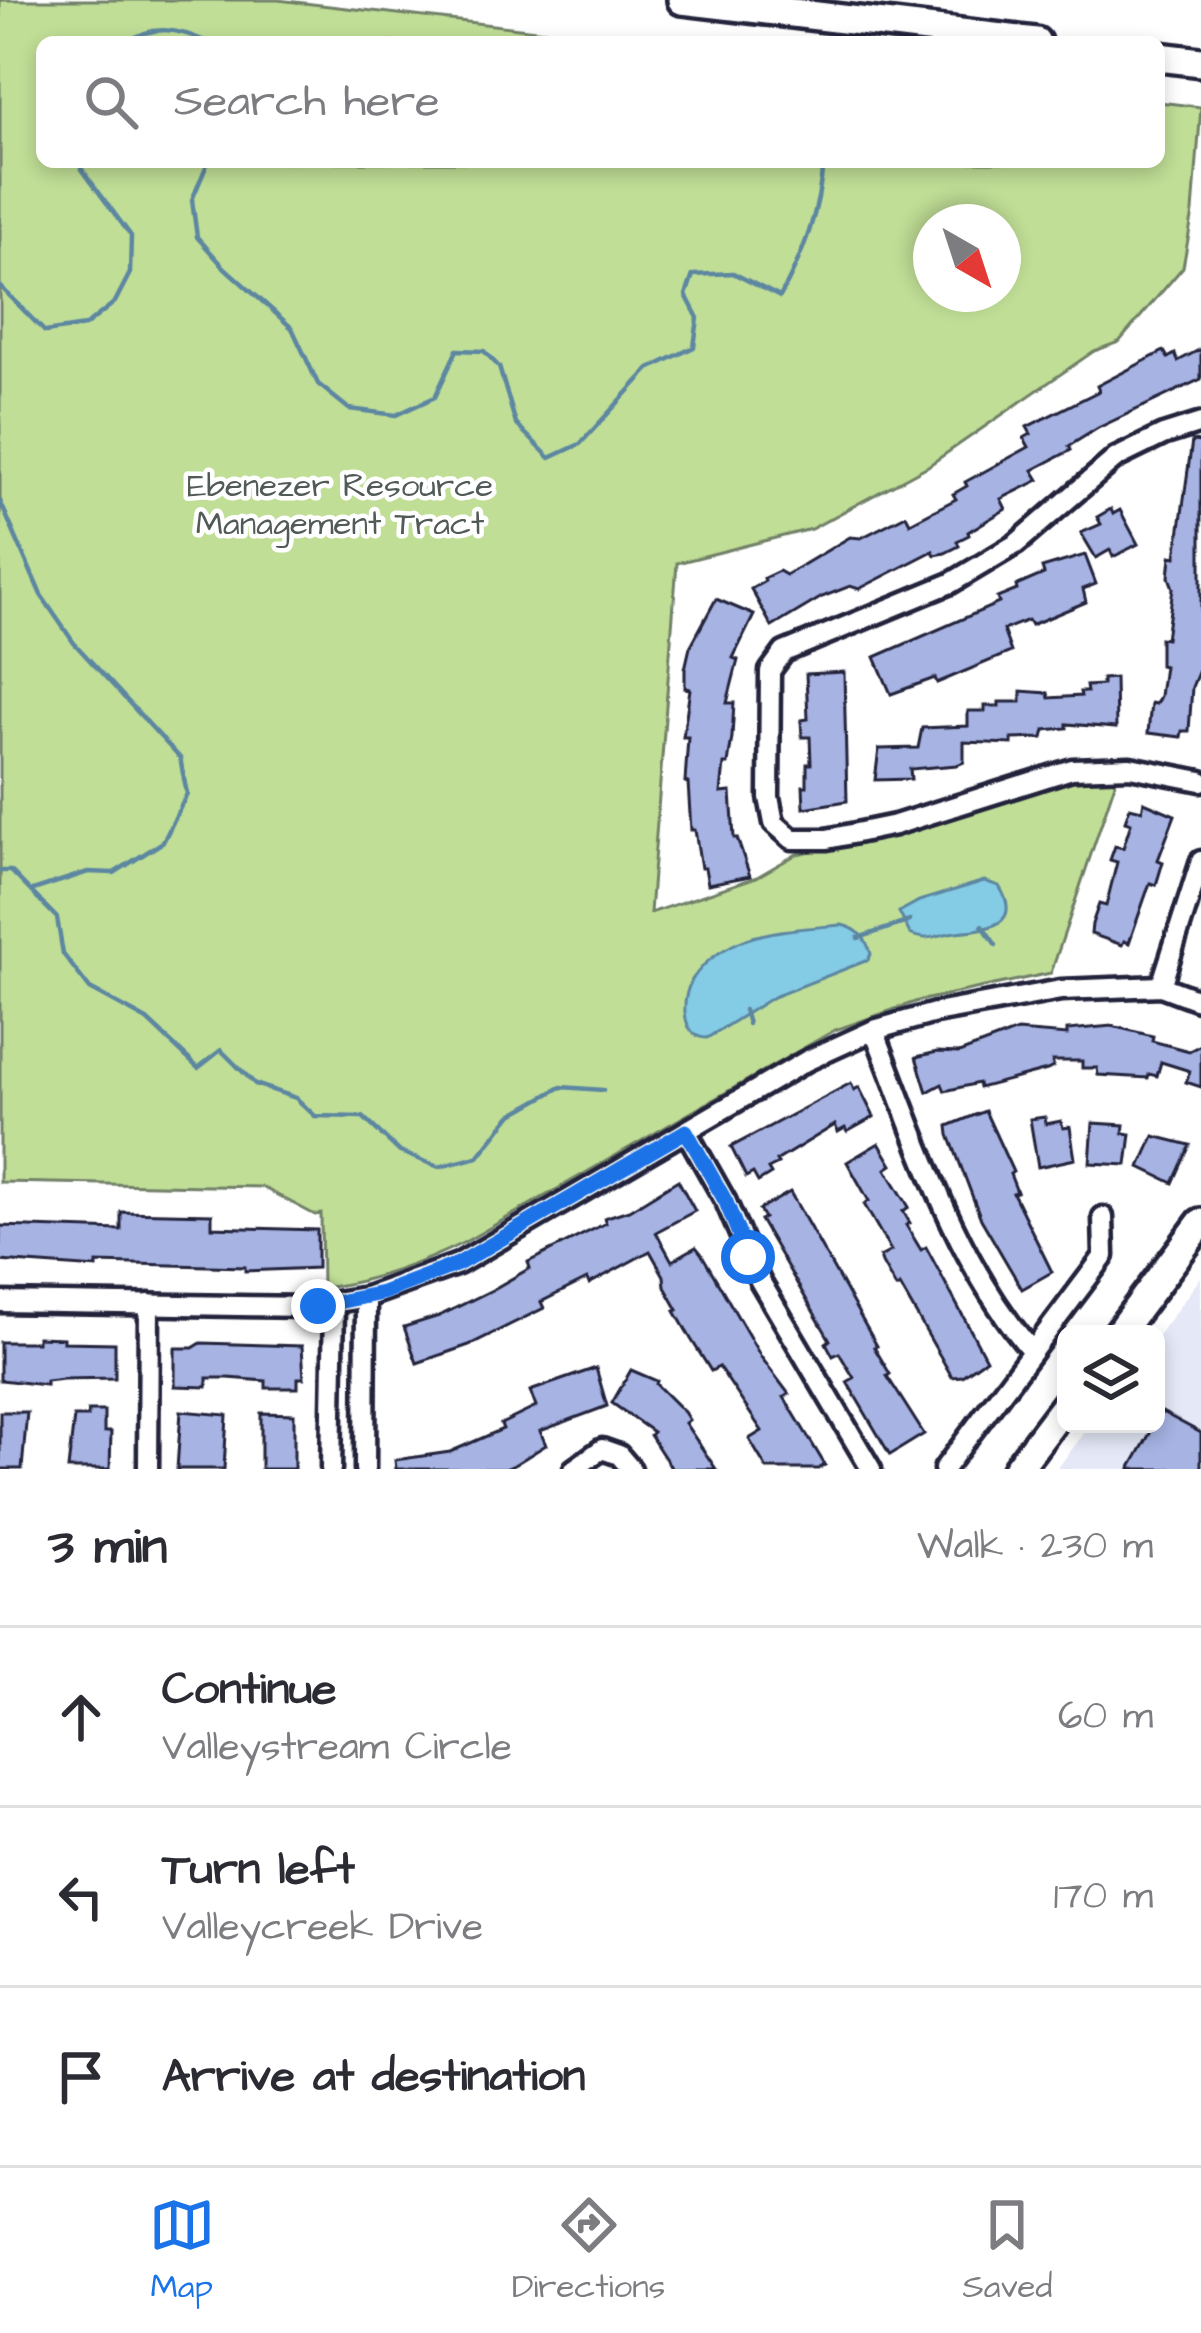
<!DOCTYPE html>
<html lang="en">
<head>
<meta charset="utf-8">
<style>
	:root { --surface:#fff; --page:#f7f7f7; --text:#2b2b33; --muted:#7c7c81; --line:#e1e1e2; --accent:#1a73e8 }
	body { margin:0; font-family:"Architects Daughter",sans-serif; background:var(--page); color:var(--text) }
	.controls { position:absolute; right:36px; bottom:36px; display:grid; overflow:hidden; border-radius:18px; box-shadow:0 6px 18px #0003 }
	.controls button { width:108px; height:108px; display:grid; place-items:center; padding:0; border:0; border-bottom:3px solid var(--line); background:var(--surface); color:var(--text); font:60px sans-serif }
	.compass { position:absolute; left:913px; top:204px; width:108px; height:108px; border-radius:50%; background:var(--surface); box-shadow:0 6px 18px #0003; rotate:141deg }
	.stop { position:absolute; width:36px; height:36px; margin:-27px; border:9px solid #1a73e8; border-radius:50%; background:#fff }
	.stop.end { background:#1a73e8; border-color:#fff; box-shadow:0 3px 12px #0008 }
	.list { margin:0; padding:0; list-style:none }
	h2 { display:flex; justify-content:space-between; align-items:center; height:156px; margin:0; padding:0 48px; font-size:51px }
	h2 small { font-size:39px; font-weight:400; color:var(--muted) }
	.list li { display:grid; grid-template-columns:78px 1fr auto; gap:36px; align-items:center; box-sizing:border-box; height:180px; padding:0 48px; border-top:3px solid var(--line) }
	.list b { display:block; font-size:45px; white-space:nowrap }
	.list p { margin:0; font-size:39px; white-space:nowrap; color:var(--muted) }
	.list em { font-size:39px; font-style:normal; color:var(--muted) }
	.icon { flex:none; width:66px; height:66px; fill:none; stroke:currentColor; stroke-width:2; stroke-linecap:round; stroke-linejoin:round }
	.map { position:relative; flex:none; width:1201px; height:1469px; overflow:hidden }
	.search { position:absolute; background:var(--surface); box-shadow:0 6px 18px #0003; left:36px; right:36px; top:36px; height:132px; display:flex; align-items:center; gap:30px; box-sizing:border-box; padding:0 42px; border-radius:18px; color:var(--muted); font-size:45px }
	.sheet { height:696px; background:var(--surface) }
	nav { display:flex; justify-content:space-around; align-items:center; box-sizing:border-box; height:168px; border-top:3px solid var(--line); background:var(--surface); font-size:33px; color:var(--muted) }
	nav a { display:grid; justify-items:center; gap:6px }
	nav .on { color:var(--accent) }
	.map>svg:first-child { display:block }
	.built { fill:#e4e8f7 }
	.green { fill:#c0de96; stroke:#718068; stroke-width:3; fill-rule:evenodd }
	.water { fill:#84cbe5; stroke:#5d87a1; stroke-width:3 }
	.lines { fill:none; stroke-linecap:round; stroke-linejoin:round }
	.stream { stroke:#5d87a1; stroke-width:4.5 }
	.building { fill:#a6b3e3; stroke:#22223b; stroke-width:3 }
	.street-casing { stroke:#22223b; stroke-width:27 }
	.secondary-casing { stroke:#22223b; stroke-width:36 }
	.street { stroke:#fff; stroke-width:18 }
	.secondary { stroke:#fff; stroke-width:27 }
	.route { stroke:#1a73e8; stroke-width:15 }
	.labels { text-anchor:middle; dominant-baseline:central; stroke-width:9; stroke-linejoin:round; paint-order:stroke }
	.park-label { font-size:33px; fill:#515a56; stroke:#fff }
</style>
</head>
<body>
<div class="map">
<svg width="1201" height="1469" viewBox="0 0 1201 1469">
	<rect width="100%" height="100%" fill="#fff"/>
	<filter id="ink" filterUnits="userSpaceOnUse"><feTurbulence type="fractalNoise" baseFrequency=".00833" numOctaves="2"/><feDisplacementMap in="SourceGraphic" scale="24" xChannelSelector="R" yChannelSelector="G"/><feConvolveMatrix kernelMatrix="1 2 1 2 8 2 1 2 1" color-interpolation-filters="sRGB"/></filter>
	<g filter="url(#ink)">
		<path class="built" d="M 1201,1277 L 1201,1469 L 1057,1469 L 1091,1424 L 1156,1424 L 1156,1338 Z"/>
		<path class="green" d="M 0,0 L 278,0 L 640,42 L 42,42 L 42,162 L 1159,162 L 1159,102 L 1201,107 L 1193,212 L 1183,267 L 1119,342 L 1094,351 L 928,466 L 811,529 L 677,563 L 650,913 L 757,877 L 797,854 L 922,828 L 1058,783 L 1117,777 L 1051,973 L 918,1001 L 835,1030 L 465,1242 C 420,1264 372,1282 322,1288 L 321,1214 L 315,1215 L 262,1187 L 0,1182 ZM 931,222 L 1003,222 L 1003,294 L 931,294 Z"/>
		<g class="water">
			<path d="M 984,881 L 999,886 C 1024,926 987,929 956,932 C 938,934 928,943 910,934 L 899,912 L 919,901 Z"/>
			<path d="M 842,925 C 859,929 866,938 871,954 L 868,960 L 773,997 L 707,1038 C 679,1038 681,994 694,977 C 705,961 721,950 739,942 C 770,929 809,928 842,925 Z"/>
		</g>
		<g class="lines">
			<g class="stream">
				<path d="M 128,42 C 153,23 181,30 207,42"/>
				<path d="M 832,42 L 833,30"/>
				<path d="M 208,162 L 192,200 L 197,237 L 225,268 L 292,328 L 318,384 L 349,409 L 396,415 L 435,397 L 457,350 L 484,351 L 499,367 L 516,424 L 550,458 L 580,444 L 649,369 L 694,347 L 698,318 L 686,295 L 693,275 L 733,273 L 780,297 C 804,253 819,212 823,162"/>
				<path d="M 0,286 L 45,332 L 85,326 L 115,302 L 130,273 L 131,236 L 81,168 L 80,162"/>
				<path d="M 0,501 L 41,595 L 74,643 L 180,758 L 187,794 L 163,842 L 114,873 L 88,872 L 33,890"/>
				<path d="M 0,871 L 11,871 L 57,918 L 63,954 L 90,989 L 147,1020 L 198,1068 L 221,1050 L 255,1084 L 296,1098 L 315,1116 L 363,1117 L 400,1152 L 439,1167 L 478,1157 L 511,1115 L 561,1087 L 603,1090"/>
				<path d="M 982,925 L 996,945"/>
				<path d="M 858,938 L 910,921"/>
				<path d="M 744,1010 L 748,1024"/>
			</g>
		</g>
		<g class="building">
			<path d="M 1201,349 L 1201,379 L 1098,428 L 1069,446 L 1071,450 L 1033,470 L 1039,480 L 1001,499 L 1006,509 L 968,532 L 969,535 L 957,541 L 959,546 L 945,553 L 935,555 L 933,551 L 859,589 L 850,586 L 822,597 L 772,627 L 751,589 L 765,581 L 764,578 L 779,571 L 786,575 L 850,537 L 861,538 L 906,515 L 910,523 L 956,499 L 953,494 L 967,486 L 965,482 L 1029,447 L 1024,438 L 1031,434 L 1027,427 L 1099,391 L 1097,386 L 1164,351 L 1168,358 L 1175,354 L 1178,361 Z"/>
			<path d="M 1192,441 L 1201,442 L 1201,665 L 1192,687 L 1189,731 L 1182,731 L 1181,737 L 1148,733 L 1151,703 L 1156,704 L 1160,696 L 1164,666 L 1160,665 L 1160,638 L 1166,639 L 1173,588 L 1169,577 L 1171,556 L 1176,557 Z"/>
			<path d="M 1111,509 L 1113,514 L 1120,510 L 1138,544 L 1113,557 L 1110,550 L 1096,558 L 1081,533 L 1101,524 L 1097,517 Z"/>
			<path d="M 1085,555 L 1096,584 L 1083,589 L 1086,602 L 1031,625 L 1028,620 L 1003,630 L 1011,652 L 937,683 L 935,678 L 891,694 L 875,657 L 999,603 L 997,598 L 1017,590 L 1016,586 L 1044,574 L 1042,568 Z"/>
			<path d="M 716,599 L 754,615 L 733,658 L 738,660 L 727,703 L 734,703 L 732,737 L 728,764 L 724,764 L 721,793 L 731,792 L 734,838 L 737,838 L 750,876 L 708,884 L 705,868 L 701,868 L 695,830 L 691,830 L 688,783 L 685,782 L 688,737 L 683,737 L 690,689 L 685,688 L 685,669 L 690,647 Z"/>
			<path d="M 844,672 L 847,801 L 804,808 L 803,786 L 807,786 L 807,764 L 811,764 L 810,737 L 802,737 L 801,720 L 808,719 L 806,674 Z"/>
			<path d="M 1115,678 L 1116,728 L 1067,724 L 1067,728 L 1045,730 L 1043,738 L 1012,739 L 1012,744 L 964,742 L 964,762 L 957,765 L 910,769 L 911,779 L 875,780 L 879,749 L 918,748 L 922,728 L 968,726 L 968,711 L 985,711 L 985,706 L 999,706 L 999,702 L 1021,702 L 1021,691 L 1048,693 L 1049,698 L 1081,696 L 1080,692 L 1087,692 L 1086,686 L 1102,685 L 1102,679 Z"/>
			<path d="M 1144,802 L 1175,815 L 1158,860 L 1163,862 L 1156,885 L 1150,883 L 1129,943 L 1124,941 L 1122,945 L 1091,934 L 1092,924 L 1099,904 L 1106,906 L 1117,862 L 1110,860 L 1115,846 L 1123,848 L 1131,823 L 1125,821 L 1130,807 L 1142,810 Z"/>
			<path d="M 1112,1026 L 1153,1036 L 1152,1041 L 1189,1051 L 1201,1045 L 1201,1087 L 1186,1082 L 1190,1071 L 1161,1062 L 1157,1076 L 1149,1074 L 1148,1078 L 1098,1075 L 1097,1068 L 1082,1068 L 1082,1061 L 1053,1061 L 1053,1067 L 1047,1070 L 979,1088 L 978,1083 L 945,1091 L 942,1084 L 927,1092 L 916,1057 L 937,1052 L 959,1053 L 1017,1031 L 1067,1035 L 1067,1030 Z"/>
			<path d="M 851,1083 L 854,1090 L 859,1087 L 874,1117 L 847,1132 L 845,1128 L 838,1132 L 835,1125 L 776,1161 L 778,1164 L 768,1169 L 771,1174 L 758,1182 L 753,1173 L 746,1177 L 731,1147 Z"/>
			<path d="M 985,1111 L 1013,1172 L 1010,1174 L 1017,1192 L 1013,1193 L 1052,1272 L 1022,1289 L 981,1219 L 949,1135 L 948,1126 Z"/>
			<path d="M 1045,1117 L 1046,1124 L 1061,1121 L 1063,1128 L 1070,1127 L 1075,1159 L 1038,1167 L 1030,1119 Z"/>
			<path d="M 1093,1123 L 1124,1125 L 1123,1133 L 1131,1134 L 1127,1165 L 1090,1163 Z"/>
			<path d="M 1154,1136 L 1190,1145 L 1173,1183 L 1140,1167 Z"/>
			<path d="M 879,1143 L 892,1165 L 886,1169 L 909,1207 L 903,1211 L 910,1223 L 906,1225 L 921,1250 L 926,1247 L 986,1359 L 962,1376 L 952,1377 L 900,1286 L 896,1288 L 882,1263 L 880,1257 L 891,1251 L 864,1204 L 869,1201 L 847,1162 Z"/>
			<path d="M 678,1180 L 695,1211 L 656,1232 L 672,1261 L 696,1247 L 701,1253 L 761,1357 L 789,1394 L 784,1397 L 825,1465 L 818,1469 L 767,1469 L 749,1439 L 762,1431 L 719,1367 L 711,1371 L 691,1339 L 675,1311 L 678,1310 L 665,1287 L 664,1276 L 650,1251 L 589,1284 L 587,1279 L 541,1302 L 544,1308 L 469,1345 L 417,1363 L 404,1327 L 439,1316 L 492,1290 L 530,1268 L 528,1262 L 606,1223 L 604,1218 L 629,1210 Z"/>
			<path d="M 790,1192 L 877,1346 L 874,1347 L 890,1374 L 887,1376 L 924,1434 L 890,1455 L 847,1382 L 854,1378 L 839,1353 L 833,1356 L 826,1343 L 830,1340 L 760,1220 L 764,1218 L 759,1210 Z"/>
			<path d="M 121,1212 L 212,1214 L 212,1227 L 317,1230 L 317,1268 L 245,1271 L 245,1267 L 97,1263 L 97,1268 L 0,1261 L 0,1226 L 121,1230 Z"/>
			<path d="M 37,1337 L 63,1338 L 63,1342 L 115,1343 L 115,1378 L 63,1379 L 46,1381 L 46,1385 L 0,1380 L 0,1342 L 37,1342 Z"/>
			<path d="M 201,1343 L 302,1346 L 304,1378 L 298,1378 L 298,1388 L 266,1388 L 266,1381 L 228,1378 L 207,1378 L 207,1387 L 175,1386 L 175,1348 L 193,1348 Z"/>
			<path d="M 596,1368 L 607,1406 L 540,1431 L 546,1445 L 514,1465 L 505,1469 L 396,1469 L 395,1460 L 450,1452 L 503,1429 L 501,1424 L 536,1407 L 530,1391 Z"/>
			<path d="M 631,1370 L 657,1381 L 656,1384 L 684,1412 L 689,1420 L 685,1423 L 716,1469 L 672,1469 L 650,1435 L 653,1432 L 612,1403 Z"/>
			<path d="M 88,1411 L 104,1411 L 104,1432 L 111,1432 L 110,1469 L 68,1469 L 74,1417 L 88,1417 Z"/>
			<path d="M 181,1411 L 227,1415 L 224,1469 L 177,1469 Z"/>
			<path d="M 0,1412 L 27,1412 L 22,1469 L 0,1469 Z"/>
			<path d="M 1162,1412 L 1201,1433 L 1201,1469 L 1130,1469 Z"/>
			<path d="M 261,1413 L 294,1414 L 294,1469 L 261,1469 Z"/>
		</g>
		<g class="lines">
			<g class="street-casing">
				<g id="street">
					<path d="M 1201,423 L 1163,435 L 1116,458 L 1016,544 L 951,583 L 784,652 L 770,671 L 769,797 L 774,823 L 792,839 L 827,839 L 895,825 L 1072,769 L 1130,767 L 1201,781"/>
					<path d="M 1161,986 L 1201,861"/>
					<path d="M 874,1030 C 917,1139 955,1262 1032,1351"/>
					<path d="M 686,1131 L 726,1202 L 760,1281 L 871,1469"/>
					<path d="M 0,1302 L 306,1307 L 366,1297 L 458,1264 L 806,1061 L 874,1030 L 935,1013 L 1061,990 L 1161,986 L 1201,1001"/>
					<path d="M 148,1469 L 149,1304"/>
					<path d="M 331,1469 L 334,1304"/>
					<path d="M 365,1469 L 366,1297"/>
					<path d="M 574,1469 L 602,1449 L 619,1455 L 631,1469"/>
					<path d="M 944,1469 L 1104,1256 L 1103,1217"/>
				</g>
			</g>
			<g class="secondary-casing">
				<g id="secondary">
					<path d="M 682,0 L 1036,42"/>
					<path d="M 1159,57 L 1201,62"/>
					<path d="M 1118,1334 L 1201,1223"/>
					<path d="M 1017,1469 L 1066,1404"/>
				</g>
			</g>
			<use href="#street" class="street"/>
			<use href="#secondary" class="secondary"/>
		</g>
	</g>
	<g class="lines" filter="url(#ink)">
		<path class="route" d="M 318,1306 L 382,1293 L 458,1264 L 686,1131 L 726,1202 L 748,1257"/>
	</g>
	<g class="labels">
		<g class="park-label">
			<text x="340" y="486">Ebenezer Resource<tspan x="340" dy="38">Management Tract</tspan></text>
		</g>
	</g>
</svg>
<div class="controls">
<button><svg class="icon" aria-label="layers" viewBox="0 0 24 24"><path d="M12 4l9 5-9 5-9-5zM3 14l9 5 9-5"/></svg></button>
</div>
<svg class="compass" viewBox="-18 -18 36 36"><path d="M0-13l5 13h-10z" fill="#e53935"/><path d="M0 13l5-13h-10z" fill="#7c7c81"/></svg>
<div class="stop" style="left:748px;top:1257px"></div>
<div class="stop end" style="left:318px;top:1306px"></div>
<div class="search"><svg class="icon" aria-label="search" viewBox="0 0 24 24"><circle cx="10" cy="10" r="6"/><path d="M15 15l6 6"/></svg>Search here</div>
</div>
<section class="sheet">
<h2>3 min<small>Walk · 230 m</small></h2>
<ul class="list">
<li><svg class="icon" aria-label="ahead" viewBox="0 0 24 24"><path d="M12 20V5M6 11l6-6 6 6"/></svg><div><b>Continue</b><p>Valleystream Circle</p></div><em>60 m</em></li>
<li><svg class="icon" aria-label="left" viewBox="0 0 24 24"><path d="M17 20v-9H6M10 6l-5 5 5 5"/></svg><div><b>Turn left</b><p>Valleycreek Drive</p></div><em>170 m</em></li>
<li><svg class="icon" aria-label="arrive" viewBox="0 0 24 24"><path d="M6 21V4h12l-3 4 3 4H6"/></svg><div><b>Arrive at destination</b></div></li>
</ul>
</section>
<nav>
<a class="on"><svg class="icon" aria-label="map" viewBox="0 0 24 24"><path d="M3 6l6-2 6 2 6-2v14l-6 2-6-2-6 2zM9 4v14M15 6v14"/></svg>Map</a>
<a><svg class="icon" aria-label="directions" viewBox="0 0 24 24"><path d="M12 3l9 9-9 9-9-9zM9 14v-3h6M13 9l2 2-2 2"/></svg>Directions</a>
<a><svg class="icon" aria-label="saved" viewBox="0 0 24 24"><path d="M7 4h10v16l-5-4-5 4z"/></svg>Saved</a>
</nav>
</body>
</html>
